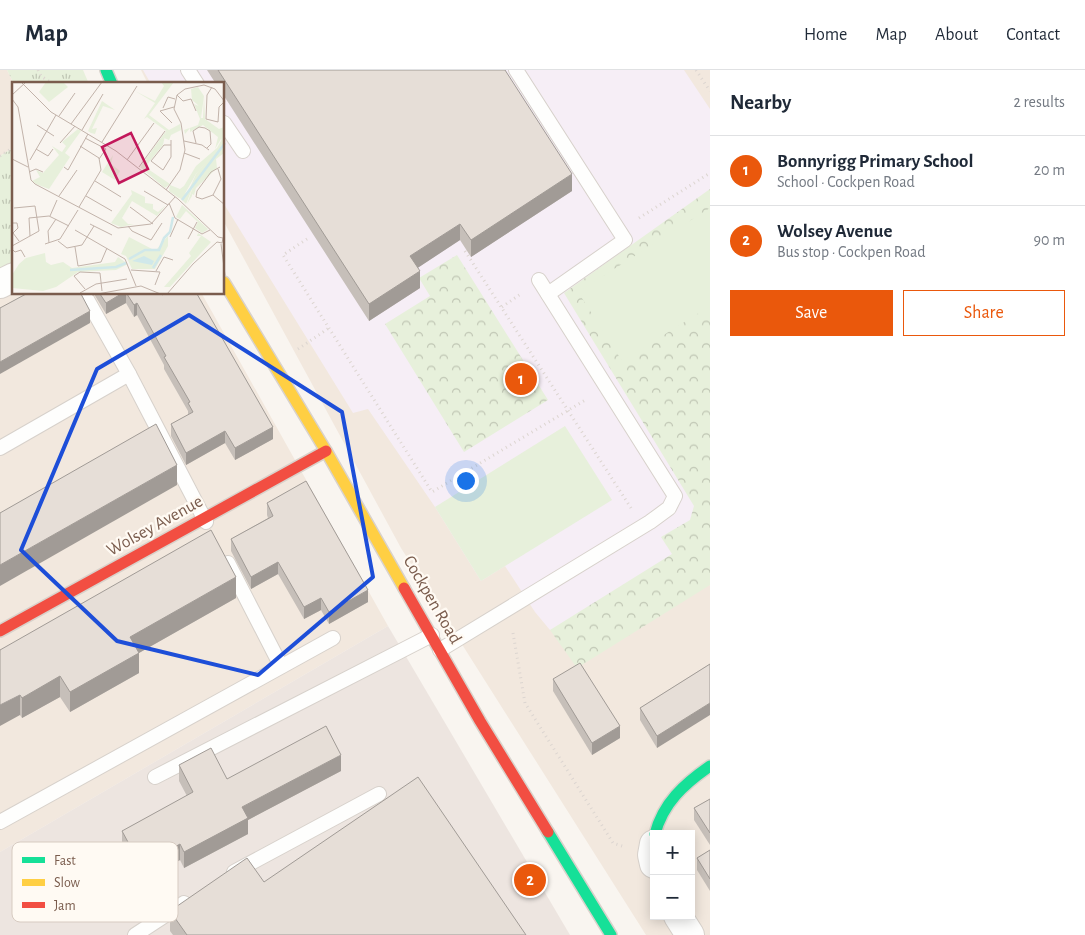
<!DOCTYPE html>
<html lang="en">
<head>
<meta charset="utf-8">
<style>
	:root { --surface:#fff; --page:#f2f2f3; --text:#1f2937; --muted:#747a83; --line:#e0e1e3; --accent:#ea580c }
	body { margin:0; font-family:"Alegreya Sans",sans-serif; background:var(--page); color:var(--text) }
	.controls { position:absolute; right:15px; bottom:15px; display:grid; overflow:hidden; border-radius:0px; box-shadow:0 2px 12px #0003 }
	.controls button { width:45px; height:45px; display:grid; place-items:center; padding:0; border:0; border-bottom:1px solid var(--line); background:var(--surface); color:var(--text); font:25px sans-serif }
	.you { position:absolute; left:465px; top:410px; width:18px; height:18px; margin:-12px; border:4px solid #fff; border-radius:50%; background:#1a73e8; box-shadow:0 0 0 8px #1a73e833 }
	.badge { display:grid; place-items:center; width:32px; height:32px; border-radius:50%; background:var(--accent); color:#fff; font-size:16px; font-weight:700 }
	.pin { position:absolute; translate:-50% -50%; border:2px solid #fff; box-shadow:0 1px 5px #0006 }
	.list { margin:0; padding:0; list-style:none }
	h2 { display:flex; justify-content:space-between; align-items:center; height:65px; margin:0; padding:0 20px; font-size:21px }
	h2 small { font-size:16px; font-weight:400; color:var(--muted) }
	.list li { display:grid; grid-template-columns:32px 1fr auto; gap:15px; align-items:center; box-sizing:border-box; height:70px; padding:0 20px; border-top:1px solid var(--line) }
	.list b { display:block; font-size:19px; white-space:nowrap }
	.list p { margin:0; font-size:16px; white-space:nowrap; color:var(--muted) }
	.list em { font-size:16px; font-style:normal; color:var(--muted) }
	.actions { display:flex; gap:10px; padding:15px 20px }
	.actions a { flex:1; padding:11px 0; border:1px solid var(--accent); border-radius:0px; text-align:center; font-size:18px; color:var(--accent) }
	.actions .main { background:var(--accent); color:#fff }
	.map { position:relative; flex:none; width:710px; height:865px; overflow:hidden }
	header { display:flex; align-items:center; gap:30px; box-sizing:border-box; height:70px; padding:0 25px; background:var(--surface); border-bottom:1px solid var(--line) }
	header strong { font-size:24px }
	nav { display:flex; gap:28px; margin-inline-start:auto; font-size:18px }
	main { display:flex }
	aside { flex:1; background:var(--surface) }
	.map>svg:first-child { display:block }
	.residential { fill:#f2e8de; fill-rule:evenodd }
	.industrial { fill:#ede5e0 }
	.education { fill:#f6eef6 }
	.grass { fill:url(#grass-tufts) }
	.park { fill:url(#park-crowns) }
	.garden { fill:#e7f0db }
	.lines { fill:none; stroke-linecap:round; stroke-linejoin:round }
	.lane-casing { stroke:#d7d1cb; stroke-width:16 }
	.street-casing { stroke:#d7d1cb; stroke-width:30 }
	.fast-casing { stroke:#d9d2cb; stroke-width:14 }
	.slow-casing { stroke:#d9d2cb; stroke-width:14 }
	.jam-casing { stroke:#d9d2cb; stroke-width:14 }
	.path { stroke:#dcd5d0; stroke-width:3; stroke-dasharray:1 4; stroke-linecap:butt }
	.lane { stroke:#fefefd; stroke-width:14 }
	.street { stroke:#fefefd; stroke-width:28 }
	.fast { stroke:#16e098; stroke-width:11 }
	.slow { stroke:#ffcf43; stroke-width:11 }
	.jam { stroke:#f24e42; stroke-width:11 }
	.wall { fill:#c6bfb9 }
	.shaded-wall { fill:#a19b96 }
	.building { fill:#e6ded7; stroke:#a19b96 }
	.marked { fill:none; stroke:#1d4ed8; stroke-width:4; stroke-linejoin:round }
	.labels { text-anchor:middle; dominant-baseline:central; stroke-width:4.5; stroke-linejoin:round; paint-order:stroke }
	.street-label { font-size:18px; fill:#7a5c4d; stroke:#fffaf3 }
	.inset-river { fill:none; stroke:#d0e8ea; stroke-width:2.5 }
	.inset-road { fill:none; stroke:#c2b3aa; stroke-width:1 }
	.view { fill:#c2185b; fill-opacity:0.15; stroke:#c2185b; stroke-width:2.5 }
	.inset-edge { fill:none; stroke:#7a5c4d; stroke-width:2.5 }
	.key { fill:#fffaf3; stroke:#d7cbc1; stroke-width:1 }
	.key-label { font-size:14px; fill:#7a5c4d }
</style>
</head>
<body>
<header>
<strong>Map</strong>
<nav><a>Home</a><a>Map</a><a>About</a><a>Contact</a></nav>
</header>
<main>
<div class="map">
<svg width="710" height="865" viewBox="0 0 710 865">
	<defs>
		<pattern id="grass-tufts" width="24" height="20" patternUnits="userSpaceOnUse" patternTransform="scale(1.25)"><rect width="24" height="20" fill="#e7f0db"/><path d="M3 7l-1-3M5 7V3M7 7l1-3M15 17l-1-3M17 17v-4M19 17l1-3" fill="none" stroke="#c0c6b4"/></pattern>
		<pattern id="park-crowns" width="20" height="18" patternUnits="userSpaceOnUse" patternTransform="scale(1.25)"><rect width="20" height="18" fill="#e7f0db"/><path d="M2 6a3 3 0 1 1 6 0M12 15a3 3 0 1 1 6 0" fill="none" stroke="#c0c6b4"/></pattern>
	</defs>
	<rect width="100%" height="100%" fill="#f9f5f0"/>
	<g class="residential">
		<path d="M 0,0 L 7,0 L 14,14 L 14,77 L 0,86 Z"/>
		<path d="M 141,0 L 710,0 L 710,865 L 646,865 L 401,478 L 224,152 L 224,14 L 148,14 ZM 654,764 L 691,764 L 691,846 L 654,846 Z"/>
		<path d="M 14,194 L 14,224 L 202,224 L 388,556 L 0,782 L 0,201 Z"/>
	</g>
	<path class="industrial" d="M 388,556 L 570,865 L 0,865 L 0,782 Z"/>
	<path class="education" d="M 143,0 L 684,0 L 710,39 L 710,515 L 550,560 L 535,542 L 505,496 L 481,511 L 435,437 L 368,339 L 353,343 L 224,134 L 224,14 L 151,14 Z"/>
	<g class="grass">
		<path d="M 7,0 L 83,0 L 89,14 L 14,14 Z"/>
		<path d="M 14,77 L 14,193 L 0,201 L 0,86 Z"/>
	</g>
	<g class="park">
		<path d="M 710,119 L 710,515 L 577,598 L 550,560 L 672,484 L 661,467 L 690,450 L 694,436 L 564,223 Z"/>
		<path d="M 457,185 L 548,330 L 464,382 L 385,254 L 430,226 L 419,208 Z"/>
	</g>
	<g class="garden">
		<path d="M 710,138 L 710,236 L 622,291 L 578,222 Z"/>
		<path d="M 565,356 L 612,430 L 481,511 L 435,437 Z"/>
	</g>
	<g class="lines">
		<g class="lane-casing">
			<g id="lane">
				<path d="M 188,0 L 197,14"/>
				<path d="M 516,0 L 625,170 L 548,224"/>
				<path d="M 224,53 L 243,81"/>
				<path d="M 84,224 L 129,304 L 206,452"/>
				<path d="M 0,378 L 129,304"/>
				<path d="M 228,493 L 281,596"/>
				<path d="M 440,580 L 650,452 L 669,438 L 675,426 L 539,210"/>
				<path d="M 155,707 L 432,565"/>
				<path d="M 0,752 L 333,568"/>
				<path d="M 234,802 L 379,724"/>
				<path d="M 135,865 L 184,833"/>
			</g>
		</g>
		<g class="street-casing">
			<g id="street">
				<path d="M 0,214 L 14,207"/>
				<path d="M 654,774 L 652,785 L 654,794"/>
				<path d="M 678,846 L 690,865"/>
			</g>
		</g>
		<g class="fast-casing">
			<g id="fast">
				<path d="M 106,0 L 112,14"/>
				<path d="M 548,762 L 611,865"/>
				<path d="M 655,764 C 663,733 684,714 710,696"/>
			</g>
		</g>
		<g class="slow-casing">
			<path id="slow" d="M 224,212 L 326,381 L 404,518"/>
		</g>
		<g class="jam-casing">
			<g id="jam">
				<path d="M 404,518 L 480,651 L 548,762"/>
				<path d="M 0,561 L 326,381"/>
			</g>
		</g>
		<g class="path">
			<path d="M 38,0 L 41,6 L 53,14"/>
			<path d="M 696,0 L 710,21"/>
			<path d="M 0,86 L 14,77"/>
			<path d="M 639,148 L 710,103"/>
			<path d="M 307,169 L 283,185 L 432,422 L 587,329"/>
			<path d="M 465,181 L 631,438"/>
			<path d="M 502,237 L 522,223"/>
			<path d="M 298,279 L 329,258"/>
			<path d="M 513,563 L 525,633 L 613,773 L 625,777"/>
		</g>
		<use href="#lane" class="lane"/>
		<use href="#street" class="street"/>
		<use href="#fast" class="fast"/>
		<use href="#slow" class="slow"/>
		<use href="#jam" class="jam"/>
	</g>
	<g class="wall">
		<path d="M 207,0 L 505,0 L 572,121 L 471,187 L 460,170 L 417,198 L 420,218 L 369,251 L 224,26 L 224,14 L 216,14 Z"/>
		<path d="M 94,224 L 197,224 L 273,369 L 235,390 L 225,373 L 186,395 L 171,366 L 171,354 L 188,345 L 188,341 L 164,299 L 164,295 L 137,245 L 134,247 L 126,233 L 106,244 Z"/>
		<path d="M 267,433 L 368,532 L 329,554 L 321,540 L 304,549 L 278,504 L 251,519 L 231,481 L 231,469 L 268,448 L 267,445 Z"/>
		<path d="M 236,528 L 139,583 L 139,603 L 70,642 L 60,627 L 22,648 L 20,645 L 0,580 Z"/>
		<path d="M 710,594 L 657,678 L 640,650 L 640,638 Z"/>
		<path d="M 553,609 L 620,668 L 592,685 L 553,621 Z"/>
		<path d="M 179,695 L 227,709 L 341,701 L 248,750 L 248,764 L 184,798 L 180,790 L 141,812 L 122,777 L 122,761 L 187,726 L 179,711 Z"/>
		<path d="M 710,729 L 710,775 L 694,750 L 694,738 Z"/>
		<path d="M 710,780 L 710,821 L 697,800 L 697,788 Z"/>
		<path d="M 264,812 L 526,865 L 173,865 L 170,861 L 170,841 Z"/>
	</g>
	<g class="shaded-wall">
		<path d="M 572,104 L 572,121 L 471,187 L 471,170 Z"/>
		<path d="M 460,154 L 460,170 L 410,203 L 410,186 Z"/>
		<path d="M 420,201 L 420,218 L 369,251 L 369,234 Z"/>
		<path d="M 121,224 L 126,224 L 126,233 L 106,244 L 106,233 Z"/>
		<path d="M 137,233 L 137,245 L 134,247 L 134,235 Z"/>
		<path d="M 90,241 L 90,253 L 0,304 L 0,292 Z"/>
		<path d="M 273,357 L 273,369 L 235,390 L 235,378 Z"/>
		<path d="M 225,361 L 225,373 L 186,395 L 186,383 Z"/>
		<path d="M 177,395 L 177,415 L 0,516 L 0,495 Z"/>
		<path d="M 278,492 L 278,504 L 251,519 L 251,507 Z"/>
		<path d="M 236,507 L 236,528 L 130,588 L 130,567 Z"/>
		<path d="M 368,520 L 368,532 L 329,554 L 329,542 Z"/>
		<path d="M 321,528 L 321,540 L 304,549 L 304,537 Z"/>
		<path d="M 139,583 L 139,603 L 70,642 L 70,622 Z"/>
		<path d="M 60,606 L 60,627 L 22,648 L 22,628 Z"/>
		<path d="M 20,625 L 20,645 L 0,656 L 0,635 Z"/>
		<path d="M 710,633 L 710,645 L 657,678 L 657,666 Z"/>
		<path d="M 620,656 L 620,668 L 592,685 L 592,673 Z"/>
		<path d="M 341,685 L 341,701 L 248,750 L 248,764 L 184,798 L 184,782 L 242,737 Z"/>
		<path d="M 180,774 L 180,790 L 141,812 L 141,796 Z"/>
	</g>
	<g class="building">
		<path d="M 218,0 L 505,0 L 572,104 L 471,170 L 460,154 L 410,186 L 420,201 L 369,234 Z"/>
		<path d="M 26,224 L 81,224 L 90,241 L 0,292 L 0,238 Z"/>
		<path d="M 100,224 L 121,224 L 106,233 Z"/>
		<path d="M 127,224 L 197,224 L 273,357 L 235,378 L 225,361 L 186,383 L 171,354 L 193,342 L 188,333 L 190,332 L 164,287 L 166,286 L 137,233 L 134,235 Z"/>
		<path d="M 156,354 L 177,395 L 0,495 L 0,443 Z"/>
		<path d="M 306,411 L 368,520 L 329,542 L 321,528 L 304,537 L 278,492 L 251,507 L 231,469 L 273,446 L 267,433 Z"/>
		<path d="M 211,460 L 236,507 L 130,567 L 139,583 L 70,622 L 60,606 L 22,628 L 20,625 L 0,635 L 0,580 Z"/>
		<path d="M 580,593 L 620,656 L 592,673 L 553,609 Z"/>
		<path d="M 710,594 L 710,633 L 657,666 L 640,638 Z"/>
		<path d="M 326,656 L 341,685 L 242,737 L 248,748 L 184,782 L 180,774 L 141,796 L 122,761 L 193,722 L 179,695 L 211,678 L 227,709 Z"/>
		<path d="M 418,707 L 526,865 L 187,865 L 170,841 L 247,788 L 264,812 Z"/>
		<path d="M 710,729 L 710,763 L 694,738 Z"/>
		<path d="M 710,780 L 710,809 L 697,788 Z"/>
	</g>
	<path class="marked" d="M 189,245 L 342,342 L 373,507 L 258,605 L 117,571 L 21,480 L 97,299 Z"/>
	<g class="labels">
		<g class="street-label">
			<text transform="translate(155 456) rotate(-29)">Wolsey Avenue</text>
			<text transform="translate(432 530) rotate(60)">Cockpen Road</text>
		</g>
	</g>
	<g transform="translate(12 12)">
		<rect width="212" height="212" fill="#f9f5f0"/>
		<path d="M 186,5 L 192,14 L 189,36 L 186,23 L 180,18 L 179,7 ZM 66,47 L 69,49 L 53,71 L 58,75 L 37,107 L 24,102 L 20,99 L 28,95 L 24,88 L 31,91 L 47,73 L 40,64 L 50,70 L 54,64 L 50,60 ZM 154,49 L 151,63 L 133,85 L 158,102 L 153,106 L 128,85 ZM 210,57 L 212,60 L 184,92 L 171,115 L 167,116 L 157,109 L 158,103 L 168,107 L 172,104 L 184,84 L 205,66 ZM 212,62 L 212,71 L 204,77 L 205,86 L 184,106 L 182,113 L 180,112 L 180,114 L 175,122 L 182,102 ZM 119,108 L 133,115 L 133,121 L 141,122 L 141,127 L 146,130 L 154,123 L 145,134 L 120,119 L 110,136 L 116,142 L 122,142 L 109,145 L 99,141 L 120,112 ZM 170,123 L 196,147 L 195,148 L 190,151 L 183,146 L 186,140 L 174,129 L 168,137 L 164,135 ZM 156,154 L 156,164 L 143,187 L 120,187 L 114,174 L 109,172 L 117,155 L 140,167 L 145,167 Z" fill="#e7f0db"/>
		<path d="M 149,0 L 162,0 L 137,33 L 157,48 L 168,42 L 169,48 L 159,53 L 157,58 L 152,56 L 154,49 L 135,35 L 132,37 L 143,21 L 123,9 L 143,19 L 152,4 ZM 192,14 L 193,37 L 207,47 L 212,45 L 212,62 L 182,102 L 174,122 L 167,115 L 176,110 L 184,92 L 211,60 L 209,57 L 203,67 L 206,55 L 191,43 L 178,50 L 178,46 L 173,52 L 172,48 L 186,43 L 188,37 L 182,22 L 187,24 L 189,36 L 191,36 ZM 90,19 L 103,28 L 91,24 L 80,47 L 85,46 L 83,52 L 79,51 L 76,49 ZM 186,151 L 199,160 L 158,205 L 152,205 L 179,174 L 177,171 L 189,154 L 185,154 Z" fill="#e7f0db"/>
		<path d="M 101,73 L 99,82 L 108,89 L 103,98 L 90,90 ZM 33,171 L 34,180 L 39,183 L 51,180 L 60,186 L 103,180 L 106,175 L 116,182 L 104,188 L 66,190 L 44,205 L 31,209 L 0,206 L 0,193 L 7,182 L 14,176 Z" fill="#e7f0db"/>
		<path d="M 34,0 L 51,0 L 56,5 L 37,20 L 27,10 Z" fill="#e7f0db"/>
		<path d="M 132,174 L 142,179 L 140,183 L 120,179 Z" fill="#d0e8ea"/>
		<path class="inset-river" d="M 170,118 L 213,61M 117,177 L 133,168 L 147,168 L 152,156 L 158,150 L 161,135M 141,186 L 149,173M 58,188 L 104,185 L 114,181"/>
		<path class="inset-road" d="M 9,0 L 39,30 L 104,69 L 166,117 L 206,155 L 211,156 L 210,161 L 205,160M 200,5 L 195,13 L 194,37 L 206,40 L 207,25 L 212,20M 0,13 L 14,0M 165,13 L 171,19 L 179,17 L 184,29M 0,17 L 6,25 L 19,98 L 23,102 L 106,146 L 139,142 L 163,115M 151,26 L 156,15 L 163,17M 47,34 L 63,11M 160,41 L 148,29 L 162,25M 59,42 L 90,0M 25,43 L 42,54M 70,48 L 91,12M 73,56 L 94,67 L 87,77M 172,59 L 190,63 L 197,68M 90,60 L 125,4M 48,61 L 63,44M 184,61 L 181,49 L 187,45 L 193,46 L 198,49 L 199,62 L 195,66M 24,67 L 36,74 L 41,67M 172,71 L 188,77M 0,77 L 16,85M 18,78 L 44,33M 115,78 L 142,41M 52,85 L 56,88 L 76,52M 127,85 L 153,49M 206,87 L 209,97 L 201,113 L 213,123M 151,88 L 139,79 L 152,63 L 159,63M 151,88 L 159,75 L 159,58M 17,90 L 24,87 L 31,90M 83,99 L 109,115M 154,108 L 168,88 L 173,68 L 169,41 L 162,27 L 165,13 L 173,7 L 192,3 L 203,7 L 213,20M 132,109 L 156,123M 201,113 L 190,117 L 184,115 L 185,109 L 199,90 L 208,85M 47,114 L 65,88M 74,114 L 100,129M 157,121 L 163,136 L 190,152 L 198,148M 67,125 L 89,88 L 87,76 L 68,64M 118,125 L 141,142M 38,134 L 45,118M 0,141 L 5,141 L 6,146 L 1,151 L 7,159M 78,142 L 100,153M 116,144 L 120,149 L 139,158 L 150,141M 63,148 L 113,177 L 124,204M 18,154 L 17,136 L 37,134 L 57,144M 158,155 L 166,137M 176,157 L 185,140M 46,159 L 55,166 L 70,163 L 82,144M 37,161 L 36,149 L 44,137M 33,162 L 48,157 L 66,128M 209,162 L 213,193M 0,164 L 27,149 L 23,124 L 2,126M 63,165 L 66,184 L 89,180 L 95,166M 0,167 L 3,170 L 9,168 L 13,175M 119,188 L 148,190 L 143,203M 144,189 L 152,175 L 161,178M 62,194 L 68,190 L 88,191 L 90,209M 62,194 L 73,207M 68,211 L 84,202 L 115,197M 155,212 L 181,182 L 205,160M 80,213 L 129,204 L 151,213"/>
		<path class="view" d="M 119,51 L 136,87 L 107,101 L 90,65 Z"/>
		<rect width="212" height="212" class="inset-edge"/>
	</g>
	<rect x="12" y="772" width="166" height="80" rx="8" class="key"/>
	<rect x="22" y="787" width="23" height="6" fill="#16e098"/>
	<rect x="22" y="809" width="23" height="7" fill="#ffcf43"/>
	<rect x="22" y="832" width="23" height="6" fill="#f24e42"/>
	<g class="key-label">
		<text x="54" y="795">Fast</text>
		<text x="54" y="817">Slow</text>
		<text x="54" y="840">Jam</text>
	</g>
</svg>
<div class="controls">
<button>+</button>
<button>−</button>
</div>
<div class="you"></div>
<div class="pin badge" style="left:521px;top:309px">1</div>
<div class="pin badge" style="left:530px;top:810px">2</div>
</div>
<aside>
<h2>Nearby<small>2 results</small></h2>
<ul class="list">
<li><span class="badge">1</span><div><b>Bonnyrigg Primary School</b><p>School · Cockpen Road</p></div><em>20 m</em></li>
<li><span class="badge">2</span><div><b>Wolsey Avenue</b><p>Bus stop · Cockpen Road</p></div><em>90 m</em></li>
</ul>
<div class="actions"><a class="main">Save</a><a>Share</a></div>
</aside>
</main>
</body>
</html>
